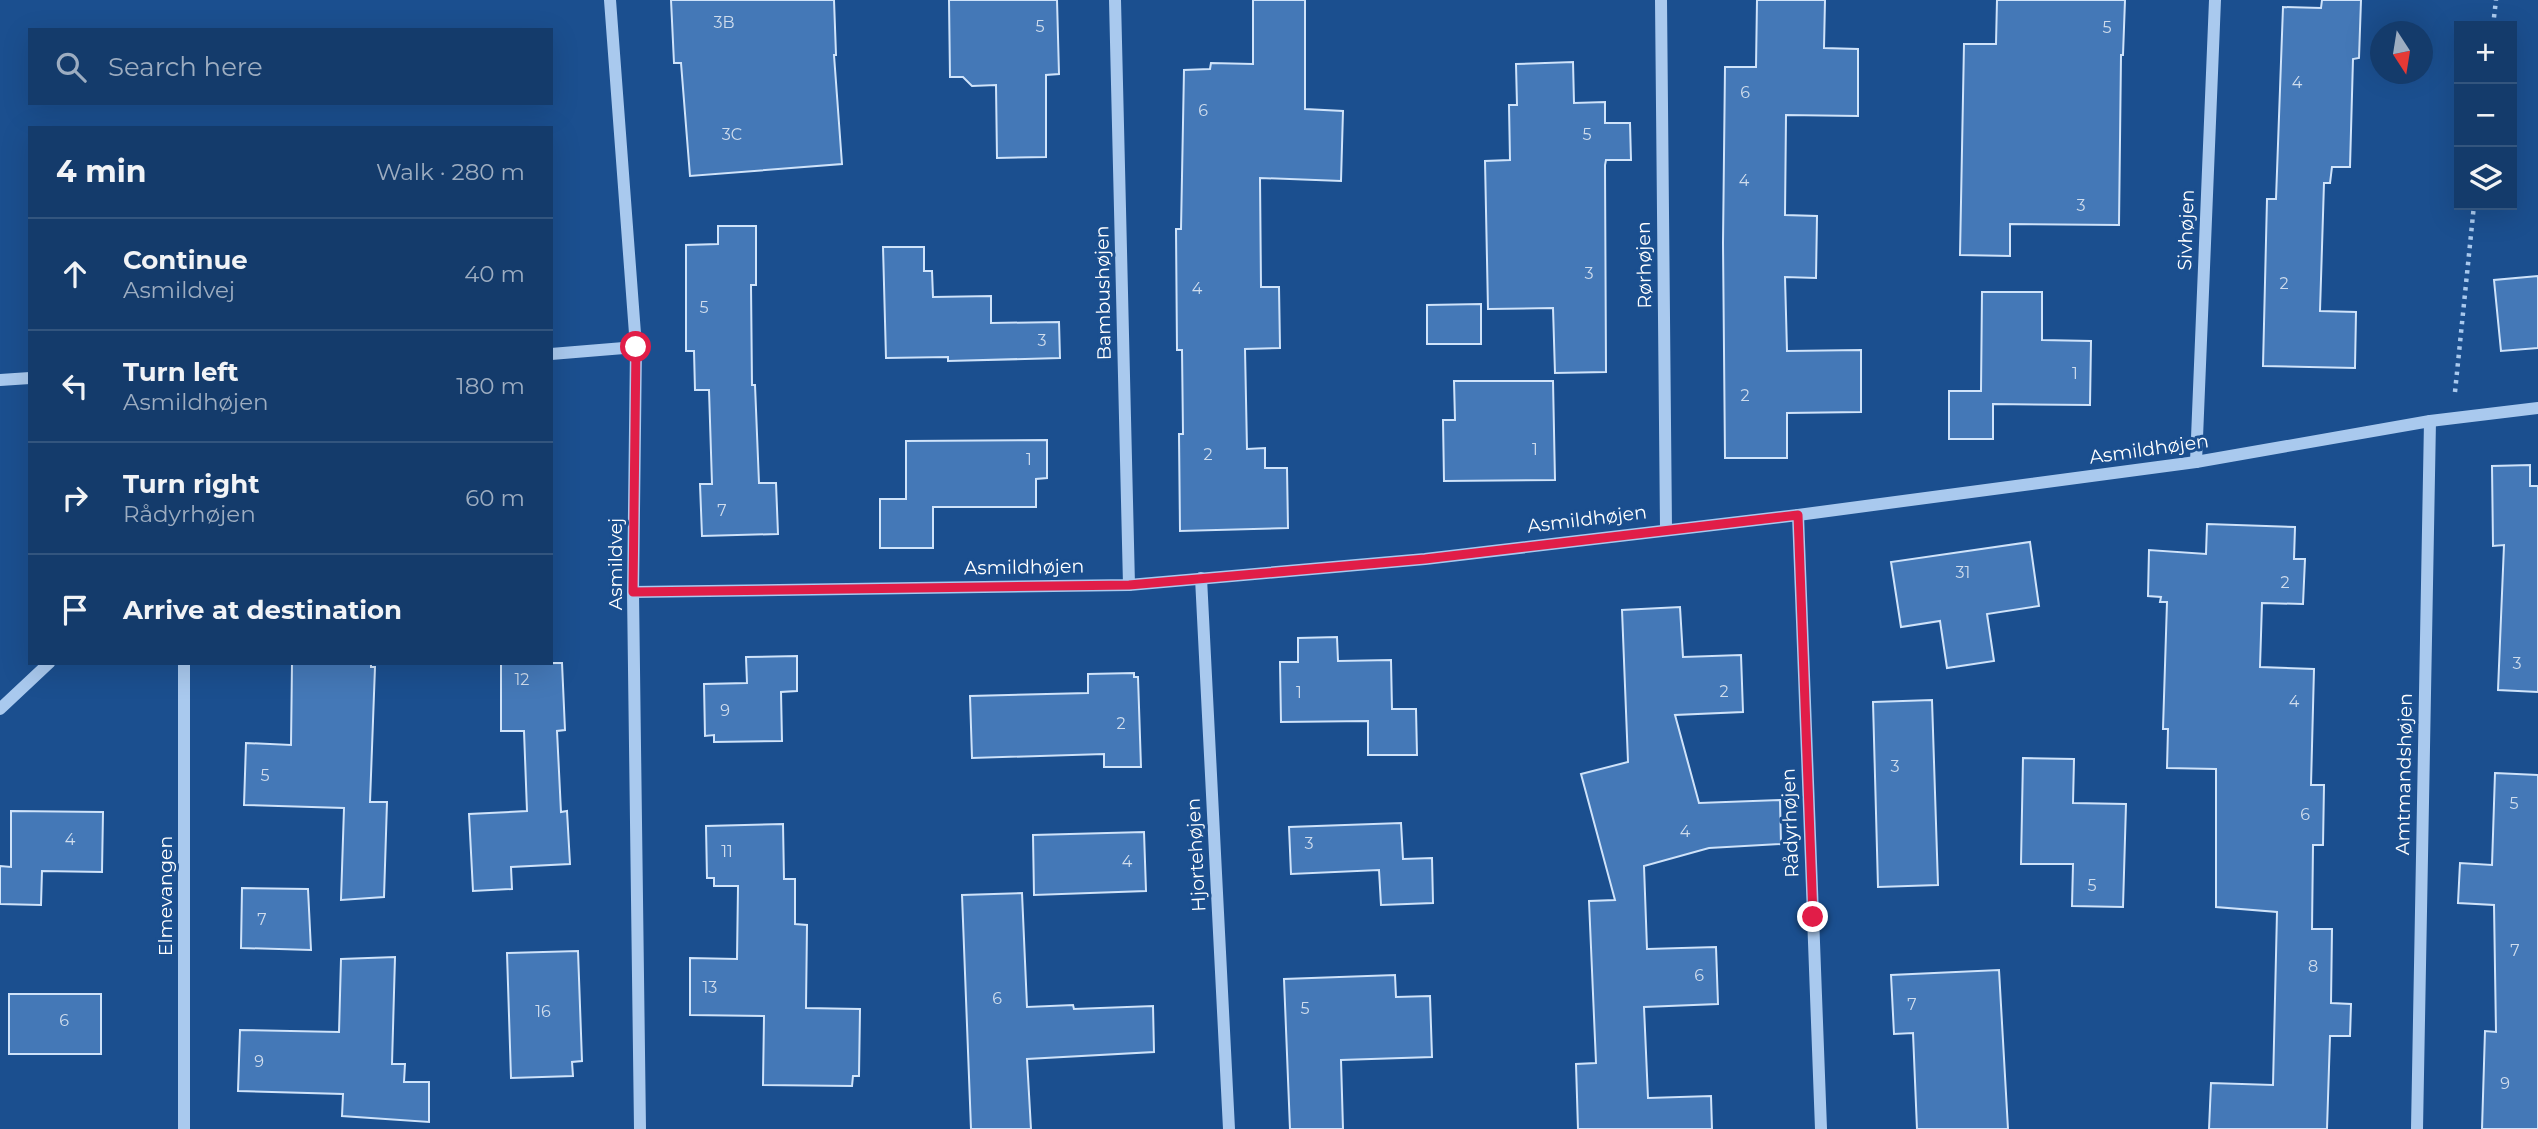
<!DOCTYPE html>
<html lang="en">
<head>
<meta charset="utf-8">
<style>
	:root { --surface:#143b6b; --page:#1d4271; --text:#f1f3f6; --muted:#9dadc1; --line:#33557e }
	body { margin:0; font-family:Montserrat,sans-serif; background:var(--page); color:var(--text) }
	.controls { position:absolute; right:21px; top:21px; display:grid; overflow:hidden; border-radius:0px; box-shadow:0 7px 28px #0002 }
	.controls button { width:63px; height:63px; display:grid; place-items:center; padding:0; border:0; border-bottom:2px solid var(--line); background:var(--surface); color:var(--text); font:35px sans-serif }
	.compass { position:absolute; left:2370px; top:21px; width:63px; height:63px; border-radius:50%; background:var(--surface); box-shadow:0 7px 28px #0002; rotate:168deg }
	.stop { position:absolute; width:21px; height:21px; margin:-16px; border:5px solid #e11d48; border-radius:50%; background:#fff }
	.stop.end { background:#e11d48; border-color:#fff; box-shadow:0 2px 7px #0008 }
	.list { margin:0; padding:0; list-style:none }
	h2 { display:flex; justify-content:space-between; align-items:center; height:91px; margin:0; padding:0 28px; font-size:30px }
	h2 small { font-size:23px; font-weight:400; color:var(--muted) }
	.list li { display:grid; grid-template-columns:46px 1fr auto; gap:21px; align-items:center; box-sizing:border-box; height:112px; padding:0 28px; border-top:2px solid var(--line) }
	.list b { display:block; font-size:26px; white-space:nowrap }
	.list p { margin:0; font-size:23px; white-space:nowrap; color:var(--muted) }
	.list em { font-size:23px; font-style:normal; color:var(--muted) }
	.icon { flex:none; width:38px; height:38px; fill:none; stroke:currentColor; stroke-width:2; stroke-linecap:round; stroke-linejoin:round }
	.map { position:relative; flex:none; width:2538px; height:1129px; overflow:hidden }
	.search { position:absolute; background:var(--surface); box-shadow:0 7px 28px #0002; left:28px; top:28px; width:525px; height:77px; display:flex; align-items:center; gap:18px; box-sizing:border-box; padding:0 24px; border-radius:0px; color:var(--muted); font-size:26px }
	.panel { position:absolute; background:var(--surface); box-shadow:0 7px 28px #0002; left:28px; top:126px; width:525px; height:539px; border-radius:0px }
	.map>svg:first-child { display:block }
	.building { fill:#4478b7; stroke:#cfe3fa; stroke-width:2 }
	.lines { fill:none; stroke-linecap:round; stroke-linejoin:round }
	.path { stroke:#a9c9ee; stroke-width:4.5; stroke-dasharray:3.5 5; stroke-linecap:butt }
	.minor { stroke:#a9c9ee; stroke-width:12 }
	.route { stroke:#e11d48; stroke-width:9 }
	.labels { text-anchor:middle; dominant-baseline:central; stroke-width:6; stroke-linejoin:round; paint-order:stroke }
	.number-label { font-size:16px; fill:#d0dded }
	.street-label { font-size:19px; fill:#fff; stroke:#1b4f8f }
</style>
</head>
<body>
<div class="map">
<svg width="2538" height="1129" viewBox="0 0 2538 1129">
	<rect width="100%" height="100%" fill="#1b4f8f"/>
	<g class="building">
		<path d="M 671,0 L 834,0 L 836,55 L 834,55 L 842,164 L 690,176 L 681,63 L 674,63 Z"/>
		<path d="M 949,0 L 1057,0 L 1059,74 L 1046,75 L 1046,157 L 997,158 L 996,85 L 972,86 L 963,77 L 950,77 Z"/>
		<path d="M 1253,0 L 1305,0 L 1305,109 L 1343,111 L 1341,181 L 1260,178 L 1261,287 L 1279,287 L 1280,348 L 1245,349 L 1247,449 L 1265,448 L 1265,468 L 1287,468 L 1288,528 L 1180,531 L 1179,434 L 1183,434 L 1182,350 L 1177,350 L 1176,229 L 1181,229 L 1184,70 L 1210,69 L 1211,63 L 1253,64 Z"/>
		<path d="M 1757,0 L 1825,0 L 1824,48 L 1858,49 L 1858,116 L 1786,115 L 1785,215 L 1817,216 L 1816,278 L 1785,277 L 1787,351 L 1861,350 L 1861,412 L 1787,413 L 1787,458 L 1725,458 L 1723,243 L 1725,67 L 1756,67 Z"/>
		<path d="M 1997,0 L 2125,0 L 2123,55 L 2121,55 L 2119,225 L 2010,224 L 2010,256 L 1960,255 L 1964,44 L 1996,44 Z"/>
		<path d="M 2322,0 L 2361,0 L 2359,58 L 2353,59 L 2350,167 L 2332,167 L 2330,183 L 2324,183 L 2320,311 L 2356,312 L 2355,368 L 2263,366 L 2267,199 L 2276,199 L 2283,7 L 2321,8 Z"/>
		<path d="M 1573,62 L 1574,103 L 1605,102 L 1605,123 L 1630,123 L 1631,160 L 1606,160 L 1605,165 L 1606,372 L 1555,373 L 1553,308 L 1488,309 L 1485,161 L 1510,160 L 1509,105 L 1517,105 L 1516,64 Z"/>
		<path d="M 718,226 L 756,226 L 756,285 L 751,285 L 752,385 L 755,385 L 759,483 L 776,483 L 778,534 L 702,536 L 700,484 L 712,484 L 709,390 L 695,390 L 694,351 L 686,351 L 686,245 L 718,244 Z"/>
		<path d="M 883,247 L 924,247 L 924,271 L 932,271 L 933,297 L 991,296 L 991,323 L 1059,322 L 1060,358 L 948,361 L 948,357 L 886,358 Z"/>
		<path d="M 2538,276 L 2538,348 L 2501,351 L 2494,280 Z"/>
		<path d="M 1982,292 L 2042,292 L 2042,340 L 2091,341 L 2090,405 L 1993,404 L 1993,439 L 1949,439 L 1949,391 L 1981,391 Z"/>
		<path d="M 1481,304 L 1481,344 L 1427,344 L 1427,305 Z"/>
		<path d="M 1454,381 L 1553,381 L 1555,480 L 1444,481 L 1443,420 L 1455,420 Z"/>
		<path d="M 1047,440 L 1047,478 L 1036,479 L 1036,507 L 933,507 L 933,548 L 880,548 L 880,499 L 906,499 L 906,441 Z"/>
		<path d="M 2530,465 L 2530,486 L 2538,486 L 2538,692 L 2498,690 L 2504,545 L 2493,546 L 2492,466 Z"/>
		<path d="M 2207,524 L 2295,527 L 2294,559 L 2305,559 L 2303,604 L 2262,603 L 2260,667 L 2314,669 L 2311,785 L 2324,785 L 2323,845 L 2313,845 L 2312,929 L 2332,929 L 2331,1003 L 2351,1004 L 2350,1036 L 2330,1036 L 2327,1129 L 2209,1129 L 2211,1083 L 2273,1085 L 2277,912 L 2216,907 L 2216,769 L 2167,768 L 2168,729 L 2163,729 L 2167,602 L 2160,602 L 2161,597 L 2148,596 L 2149,550 L 2206,554 Z"/>
		<path d="M 2030,542 L 2039,606 L 1987,614 L 1994,661 L 1947,668 L 1940,621 L 1901,627 L 1891,562 Z"/>
		<path d="M 1680,607 L 1683,657 L 1741,655 L 1743,712 L 1675,715 L 1699,803 L 1780,800 L 1781,844 L 1709,848 L 1644,866 L 1647,949 L 1716,947 L 1718,1004 L 1644,1007 L 1648,1098 L 1711,1096 L 1712,1129 L 1578,1129 L 1576,1064 L 1596,1063 L 1589,901 L 1615,900 L 1581,774 L 1628,762 L 1622,610 Z"/>
		<path d="M 1337,637 L 1338,661 L 1391,660 L 1392,709 L 1416,709 L 1417,755 L 1368,755 L 1368,721 L 1281,722 L 1280,662 L 1298,662 L 1298,638 Z"/>
		<path d="M 797,656 L 797,691 L 781,692 L 782,741 L 714,742 L 714,735 L 705,736 L 704,684 L 747,683 L 746,657 Z"/>
		<path d="M 292,663 L 371,663 L 371,667 L 375,667 L 370,802 L 387,802 L 384,897 L 341,900 L 344,808 L 244,805 L 246,743 L 291,745 Z"/>
		<path d="M 501,663 L 562,663 L 565,730 L 557,731 L 561,812 L 567,811 L 570,864 L 511,867 L 512,889 L 473,891 L 469,814 L 527,811 L 524,731 L 501,731 Z"/>
		<path d="M 1134,673 L 1134,677 L 1138,677 L 1141,767 L 1104,767 L 1104,754 L 972,758 L 970,696 L 1088,693 L 1088,674 Z"/>
		<path d="M 1932,700 L 1938,885 L 1878,887 L 1873,702 Z"/>
		<path d="M 2023,758 L 2074,759 L 2073,803 L 2126,804 L 2123,907 L 2072,906 L 2073,864 L 2021,864 Z"/>
		<path d="M 2495,773 L 2538,775 L 2538,1129 L 2482,1129 L 2485,1031 L 2496,1032 L 2494,905 L 2458,903 L 2460,863 L 2492,865 Z"/>
		<path d="M 11,811 L 103,812 L 102,872 L 42,871 L 41,905 L 0,904 L 0,866 L 11,867 Z"/>
		<path d="M 1401,823 L 1403,859 L 1432,858 L 1433,903 L 1381,905 L 1379,870 L 1291,874 L 1289,827 Z"/>
		<path d="M 783,824 L 784,879 L 795,879 L 795,924 L 807,925 L 806,1008 L 860,1009 L 859,1076 L 853,1076 L 852,1086 L 763,1085 L 764,1016 L 690,1015 L 690,958 L 737,959 L 738,886 L 714,886 L 714,878 L 707,878 L 706,826 Z"/>
		<path d="M 1144,832 L 1146,891 L 1034,895 L 1033,835 Z"/>
		<path d="M 242,888 L 308,889 L 311,950 L 241,948 Z"/>
		<path d="M 1022,893 L 1027,1007 L 1073,1005 L 1074,1009 L 1153,1006 L 1154,1052 L 1027,1059 L 1031,1129 L 971,1129 L 962,895 Z"/>
		<path d="M 578,951 L 582,1061 L 572,1062 L 573,1076 L 511,1078 L 507,953 Z"/>
		<path d="M 395,957 L 392,1064 L 405,1064 L 404,1082 L 429,1082 L 429,1122 L 342,1116 L 343,1094 L 238,1091 L 240,1030 L 339,1032 L 341,959 Z"/>
		<path d="M 1999,970 L 2008,1129 L 1917,1129 L 1913,1033 L 1894,1034 L 1891,975 Z"/>
		<path d="M 1395,975 L 1396,997 L 1430,996 L 1432,1057 L 1341,1060 L 1343,1129 L 1290,1129 L 1284,979 Z"/>
		<rect x="9" y="994" width="92" height="60"/>
	</g>
	<g class="lines">
		<g class="path">
			<path d="M 2493,26 L 2496,0"/>
			<path d="M 2455,392 L 2474,205"/>
		</g>
		<g class="minor">
			<path d="M 610,0 L 636,347 L 633,592 L 640,1129"/>
			<path d="M 1115,0 L 1129,585"/>
			<path d="M 1661,0 L 1666,529"/>
			<path d="M 551,354 L 636,347"/>
			<path d="M 0,380 L 30,378"/>
			<path d="M 2196,462 L 2215,0"/>
			<path d="M 1798,515 L 1821,1129"/>
			<path d="M 1201,578 L 1229,1129"/>
			<path d="M 633,592 L 1129,585 L 1425,559 L 1798,515 L 2196,462 L 2430,421 L 2538,408"/>
			<path d="M 184,663 L 184,1129"/>
			<path d="M 0,709 L 49,663"/>
			<path d="M 2417,1129 L 2430,421"/>
		</g>
	</g>
	<g class="lines">
		<path class="route" d="M 636,347 L 633,592 L 1129,585 L 1425,559 L 1798,515 L 1813,917"/>
	</g>
	<g class="labels">
		<g class="number-label">
			<text x="724" y="22">3B</text>
			<text x="1040" y="26">5</text>
			<text x="2107" y="27">5</text>
			<text x="2297" y="82">4</text>
			<text x="1745" y="92">6</text>
			<text x="1203" y="110">6</text>
			<text x="732" y="134">3C</text>
			<text x="1587" y="134">5</text>
			<text x="1744" y="180">4</text>
			<text x="2081" y="205">3</text>
			<text x="1589" y="273">3</text>
			<text x="2284" y="283">2</text>
			<text x="1197" y="288">4</text>
			<text x="704" y="307">5</text>
			<text x="1042" y="340">3</text>
			<text x="2075" y="373">1</text>
			<text x="1745" y="395">2</text>
			<text x="1535" y="449">1</text>
			<text x="1208" y="454">2</text>
			<text x="1029" y="459">1</text>
			<text x="722" y="510">7</text>
			<text x="1963" y="572">31</text>
			<text x="2285" y="582">2</text>
			<text x="2517" y="663">3</text>
			<text x="522" y="679">12</text>
			<text x="1724" y="691">2</text>
			<text x="1299" y="692">1</text>
			<text x="2294" y="701">4</text>
			<text x="725" y="710">9</text>
			<text x="1121" y="723">2</text>
			<text x="1895" y="766">3</text>
			<text x="265" y="775">5</text>
			<text x="2514" y="803">5</text>
			<text x="2305" y="814">6</text>
			<text x="1685" y="831">4</text>
			<text x="70" y="839">4</text>
			<text x="1309" y="843">3</text>
			<text x="727" y="851">11</text>
			<text x="1127" y="861">4</text>
			<text x="2092" y="885">5</text>
			<text x="262" y="919">7</text>
			<text x="2515" y="950">7</text>
			<text x="2313" y="966">8</text>
			<text x="1699" y="975">6</text>
			<text x="710" y="987">13</text>
			<text x="997" y="998">6</text>
			<text x="1912" y="1004">7</text>
			<text x="1305" y="1008">5</text>
			<text x="543" y="1011">16</text>
			<text x="64" y="1020">6</text>
			<text x="259" y="1061">9</text>
			<text x="2505" y="1083">9</text>
		</g>
		<g class="street-label">
			<text transform="translate(2186 230) rotate(-88)">Sivhøjen</text>
			<text transform="translate(1644 265) rotate(-91)">Rørhøjen</text>
			<text transform="translate(1103 293) rotate(-91)">Bambushøjen</text>
			<text transform="translate(2149 449) rotate(-8)">Asmildhøjen</text>
			<text transform="translate(1587 519) rotate(-7)">Asmildhøjen</text>
			<text transform="translate(615 564) rotate(-90)">Asmildvej</text>
			<text transform="translate(1024 567) rotate(-1)">Asmildhøjen</text>
			<text transform="translate(2404 774) rotate(-89)">Amtmandshøjen</text>
			<text transform="translate(1790 823) rotate(-92)">Rådyrhøjen</text>
			<text transform="translate(1196 855) rotate(-93)">Hjortehøjen</text>
			<text transform="translate(165 896) rotate(-90)">Elmevangen</text>
		</g>
	</g>
</svg>
<div class="controls">
<button>+</button>
<button>−</button>
<button><svg class="icon" aria-label="layers" viewBox="0 0 24 24"><path d="M12 4l9 5-9 5-9-5zM3 14l9 5 9-5"/></svg></button>
</div>
<svg class="compass" viewBox="-18 -18 36 36"><path d="M0-13l5 13h-10z" fill="#e53935"/><path d="M0 13l5-13h-10z" fill="#9dadc1"/></svg>
<div class="stop" style="left:636px;top:347px"></div>
<div class="stop end" style="left:1813px;top:917px"></div>
<div class="search"><svg class="icon" aria-label="search" viewBox="0 0 24 24"><circle cx="10" cy="10" r="6"/><path d="M15 15l6 6"/></svg>Search here</div>
<section class="panel">
<h2>4 min<small>Walk · 280 m</small></h2>
<ul class="list">
<li><svg class="icon" aria-label="ahead" viewBox="0 0 24 24"><path d="M12 20V5M6 11l6-6 6 6"/></svg><div><b>Continue</b><p>Asmildvej</p></div><em>40 m</em></li>
<li><svg class="icon" aria-label="left" viewBox="0 0 24 24"><path d="M17 20v-9H6M10 6l-5 5 5 5"/></svg><div><b>Turn left</b><p>Asmildhøjen</p></div><em>180 m</em></li>
<li><svg class="icon" aria-label="right" viewBox="0 0 24 24"><path d="M7 20v-9h11M14 6l5 5-5 5"/></svg><div><b>Turn right</b><p>Rådyrhøjen</p></div><em>60 m</em></li>
<li><svg class="icon" aria-label="arrive" viewBox="0 0 24 24"><path d="M6 21V4h12l-3 4 3 4H6"/></svg><div><b>Arrive at destination</b></div></li>
</ul>
</section>
</div>
</body>
</html>
